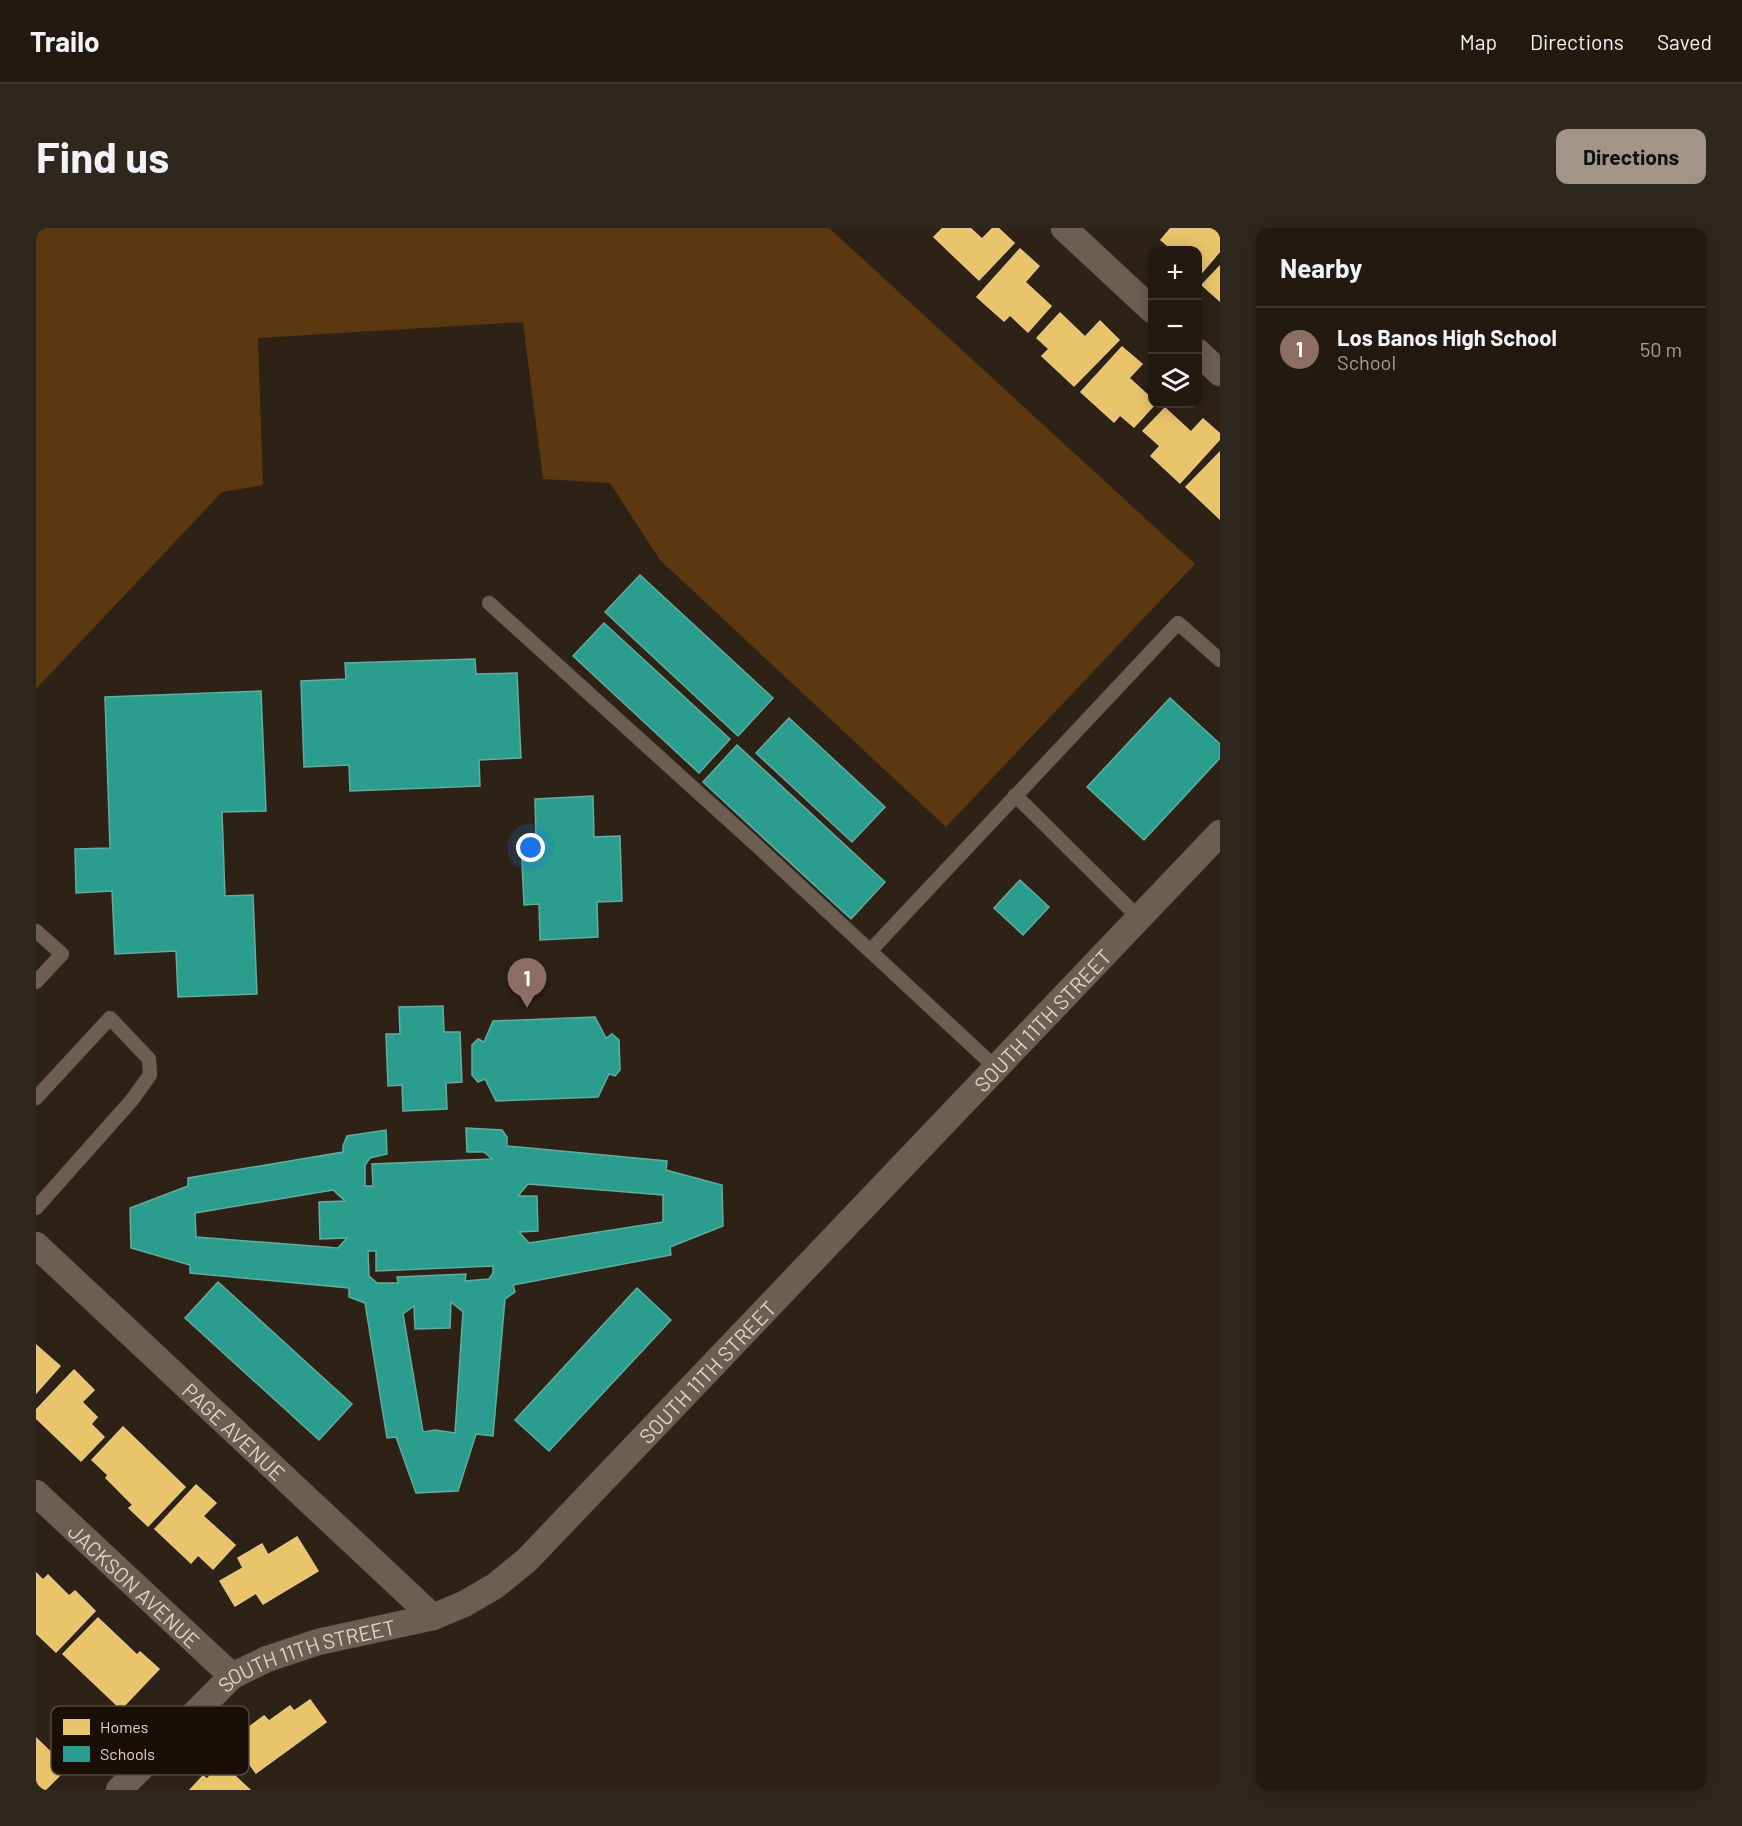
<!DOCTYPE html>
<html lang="en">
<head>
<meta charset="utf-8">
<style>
	:root { --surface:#221a10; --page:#2e271e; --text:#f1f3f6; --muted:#a2a19f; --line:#3f3830; --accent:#a29487 }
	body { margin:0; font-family:Barlow,sans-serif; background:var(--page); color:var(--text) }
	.controls { position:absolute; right:18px; top:18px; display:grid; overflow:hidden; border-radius:12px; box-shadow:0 3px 15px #0003 }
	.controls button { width:54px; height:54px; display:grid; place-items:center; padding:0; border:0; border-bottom:2px solid var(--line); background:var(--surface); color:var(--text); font:30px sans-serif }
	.you { position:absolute; left:495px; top:620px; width:21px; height:21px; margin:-15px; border:4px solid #fff; border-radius:50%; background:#1a73e8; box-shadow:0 0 0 9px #1a73e833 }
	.badge { display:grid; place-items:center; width:39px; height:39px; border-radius:50%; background:var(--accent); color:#fff; font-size:20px; font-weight:700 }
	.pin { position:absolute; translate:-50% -50px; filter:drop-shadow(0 2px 3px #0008) }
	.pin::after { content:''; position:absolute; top:32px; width:21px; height:18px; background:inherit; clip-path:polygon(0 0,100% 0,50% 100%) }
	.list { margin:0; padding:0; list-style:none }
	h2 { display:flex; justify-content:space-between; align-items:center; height:78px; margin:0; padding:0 24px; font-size:26px }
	h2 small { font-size:20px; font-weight:400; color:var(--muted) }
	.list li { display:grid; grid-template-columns:39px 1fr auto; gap:18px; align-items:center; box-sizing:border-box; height:84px; padding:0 24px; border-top:2px solid var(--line) }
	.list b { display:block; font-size:22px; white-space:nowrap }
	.list p { margin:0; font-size:20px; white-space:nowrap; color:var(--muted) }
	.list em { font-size:20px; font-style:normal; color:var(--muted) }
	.icon { flex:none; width:33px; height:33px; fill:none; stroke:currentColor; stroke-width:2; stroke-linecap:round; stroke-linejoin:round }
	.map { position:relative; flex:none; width:1184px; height:1562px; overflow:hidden; border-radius:12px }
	header { display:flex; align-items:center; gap:36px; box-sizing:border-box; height:84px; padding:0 30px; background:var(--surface); border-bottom:2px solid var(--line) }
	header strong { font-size:28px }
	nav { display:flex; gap:33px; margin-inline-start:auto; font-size:21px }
	.intro { display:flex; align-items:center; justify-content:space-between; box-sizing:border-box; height:144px; padding:0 36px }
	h1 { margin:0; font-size:42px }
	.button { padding:15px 27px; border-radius:12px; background:var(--accent); color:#111; font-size:21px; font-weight:700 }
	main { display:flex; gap:36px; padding:0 36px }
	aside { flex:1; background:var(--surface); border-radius:12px; box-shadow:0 3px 15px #0003 }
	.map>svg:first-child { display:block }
	.green { fill:#5c3810 }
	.homes { fill:#e9c46a; stroke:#e6c885; stroke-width:1.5 }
	.schools { fill:#2a9d8f; stroke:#61ad9f; stroke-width:1.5; fill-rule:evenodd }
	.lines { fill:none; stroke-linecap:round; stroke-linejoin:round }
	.lane-casing { stroke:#493e34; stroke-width:15 }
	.street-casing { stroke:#493e34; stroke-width:27 }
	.lane { stroke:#6c5e51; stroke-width:14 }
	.street { stroke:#6c5e51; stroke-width:26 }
	.labels { text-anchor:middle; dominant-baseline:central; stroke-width:6; stroke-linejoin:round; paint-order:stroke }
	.street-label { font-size:21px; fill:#e0d2c4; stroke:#190f06 }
	.key { fill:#190f06; stroke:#554a3f; stroke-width:1.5 }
	.key-label { font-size:16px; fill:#e0d2c4 }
</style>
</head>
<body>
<header>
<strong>Trailo</strong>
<nav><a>Map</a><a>Directions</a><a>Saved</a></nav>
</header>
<div class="intro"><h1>Find us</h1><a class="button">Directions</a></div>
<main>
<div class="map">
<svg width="1184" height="1562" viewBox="0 0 1184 1562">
	<rect width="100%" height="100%" fill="#2e2216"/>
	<path class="green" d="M 0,0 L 793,0 L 1159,336 L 910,599 L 624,332 L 574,255 L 507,251 L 487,94 L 222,110 L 227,257 L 186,264 L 0,461 Z"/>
	<g class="homes">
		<path d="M 907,0 L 934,0 L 946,11 L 957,0 L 962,0 L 978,15 L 943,52 L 898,9 Z"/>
		<path d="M 1135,0 L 1184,0 L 1184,23 L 1162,49 L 1162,22 L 1137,22 L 1125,12 Z"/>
		<path d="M 984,21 L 1003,38 L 989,54 L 1015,78 L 992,104 L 974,87 L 968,93 L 941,69 Z"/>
		<path d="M 1184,38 L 1184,73 L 1166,57 Z"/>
		<path d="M 1024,85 L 1049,109 L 1064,93 L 1083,112 L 1038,158 L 1006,128 L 1013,121 L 1001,110 Z"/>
		<path d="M 1086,119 L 1106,136 L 1093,150 L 1116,171 L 1116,176 L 1119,176 L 1098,199 L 1084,187 L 1078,194 L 1045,164 Z"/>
		<path d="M 1129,180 L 1155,204 L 1167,191 L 1184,206 L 1184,211 L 1144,255 L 1115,228 L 1124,218 L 1107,203 Z"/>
		<path d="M 1184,224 L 1184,291 L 1150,259 Z"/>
		<path d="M 0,1117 L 24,1138 L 0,1165 Z"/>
		<path d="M 38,1142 L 58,1162 L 46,1174 L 61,1189 L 55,1196 L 68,1209 L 45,1233 L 0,1190 L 0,1182 Z"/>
		<path d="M 87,1199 L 149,1259 L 112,1298 L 93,1280 L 97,1277 L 70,1250 L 72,1247 L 56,1232 Z"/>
		<path d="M 160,1257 L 180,1275 L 167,1288 L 199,1317 L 177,1341 L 162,1327 L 155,1335 L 119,1301 Z"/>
		<path d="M 261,1309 L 282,1343 L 227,1376 L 220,1365 L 199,1378 L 184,1353 L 207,1340 L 202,1330 L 226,1316 L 232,1327 Z"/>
		<path d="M 0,1345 L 7,1352 L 12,1347 L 33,1368 L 39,1363 L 59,1383 L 20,1424 L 0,1405 Z"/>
		<path d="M 62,1390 L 101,1427 L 104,1424 L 123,1441 L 85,1481 L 27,1426 Z"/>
		<path d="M 274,1472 L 290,1494 L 220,1545 L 196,1512 L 228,1488 L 233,1493 L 254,1478 L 258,1483 Z"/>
		<path d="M 0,1510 L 31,1540 L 9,1562 L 0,1562 Z"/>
		<path d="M 186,1536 L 214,1562 L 154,1562 L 167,1548 L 171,1551 Z"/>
	</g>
	<g class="schools">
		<path d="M 604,347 L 737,470 L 702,508 L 569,384 Z"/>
		<path d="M 568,395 L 694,511 L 663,545 L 537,428 Z"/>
		<path d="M 439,431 L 440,446 L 481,445 L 485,530 L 443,532 L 444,558 L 314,563 L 313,537 L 268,539 L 265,453 L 310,451 L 309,435 Z"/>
		<path d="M 225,463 L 230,583 L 186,584 L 189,668 L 217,667 L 221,766 L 142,769 L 140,723 L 79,726 L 76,663 L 40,665 L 39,621 L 74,620 L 69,469 Z"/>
		<path d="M 1134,470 L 1184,516 L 1184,530 L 1108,612 L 1051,559 Z"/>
		<path d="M 753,490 L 849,579 L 816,614 L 720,525 Z"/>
		<path d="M 701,517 L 849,654 L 815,691 L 667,554 Z"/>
		<path d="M 557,568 L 558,609 L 584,608 L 586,673 L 561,674 L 562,709 L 504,712 L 503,676 L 488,677 L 485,612 L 500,612 L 499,571 Z"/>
		<path d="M 984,652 L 1013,679 L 987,707 L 958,680 Z"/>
		<path d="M 407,778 L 408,804 L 424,804 L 426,854 L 410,855 L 411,881 L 367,883 L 366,857 L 352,858 L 350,806 L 364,806 L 363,779 Z"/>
		<path d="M 559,789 L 570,810 L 576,806 L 583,812 L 584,842 L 579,848 L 573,846 L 562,869 L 460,873 L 449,851 L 442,854 L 436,847 L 436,817 L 442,811 L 448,814 L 457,793 Z"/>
		<path d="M 430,900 L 466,902 L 471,909 L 471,918 L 631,933 L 630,942 L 686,957 L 687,998 L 634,1019 L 635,1027 L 477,1057 L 479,1064 L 469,1071 L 457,1208 L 440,1206 L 422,1263 L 380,1265 L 360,1209 L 351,1210 L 329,1075 L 313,1069 L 313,1060 L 154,1045 L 154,1037 L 95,1020 L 94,980 L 152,958 L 152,950 L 307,924 L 307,918 L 311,908 L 350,902 L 351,926 L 334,930 L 329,937 L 329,958 L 337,958 L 336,936 L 456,931 L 448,924 L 431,924 ZM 492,956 L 627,967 L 627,994 L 493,1015 L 483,1004 L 502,1003 L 501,968 L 482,968 ZM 297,962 L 309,973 L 283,974 L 284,1011 L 311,1010 L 302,1020 L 160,1009 L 159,985 ZM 332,1023 L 340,1023 L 340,1043 L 457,1038 L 457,1045 L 453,1051 L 429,1053 L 430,1046 L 361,1049 L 362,1055 L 341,1055 L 333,1048 ZM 415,1074 L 427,1084 L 419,1205 L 399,1202 L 387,1204 L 367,1086 L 378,1078 L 379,1101 L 414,1100 Z"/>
		<path d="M 182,1054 L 316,1176 L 283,1212 L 149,1090 Z"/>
		<path d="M 601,1060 L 635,1092 L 513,1223 L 479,1192 Z"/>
	</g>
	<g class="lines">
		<g class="lane-casing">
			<g id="lane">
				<path d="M 453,375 L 718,615 L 960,840"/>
				<path d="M 979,567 L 1103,690"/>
				<path d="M 0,703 L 26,726 L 0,754"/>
				<path d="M 834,723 L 1142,395 L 1184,432"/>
				<path d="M 0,870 L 74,790 L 113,831 L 114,847 L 96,872 L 0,980"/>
			</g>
		</g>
		<g class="street-casing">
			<g id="street">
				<path d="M 1028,0 L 1116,82"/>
				<path d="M 1162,124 L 1184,145"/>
				<path id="s1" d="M 0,1017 L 397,1389"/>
				<path id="s2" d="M 0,1265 L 196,1448"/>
				<path id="s3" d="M 83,1562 L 196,1448 L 231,1431 L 282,1414 L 397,1389 L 428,1376 L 459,1358 L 491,1332 L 1184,605"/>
			</g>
		</g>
		<use href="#lane" class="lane"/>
		<use href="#street" class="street"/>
	</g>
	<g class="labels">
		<g class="street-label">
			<text stroke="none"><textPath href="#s3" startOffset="1228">SOUTH 11TH STREET</textPath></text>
			<text stroke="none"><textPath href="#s3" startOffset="742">SOUTH 11TH STREET</textPath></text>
			<text stroke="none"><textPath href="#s1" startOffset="272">PAGE AVENUE</textPath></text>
			<text stroke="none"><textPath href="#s2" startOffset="135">JACKSON AVENUE</textPath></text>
			<text stroke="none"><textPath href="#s3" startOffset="238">SOUTH 11TH STREET</textPath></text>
		</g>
	</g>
	<rect x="15" y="1478" width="198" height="69" rx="9" class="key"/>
	<rect x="27" y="1491" width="27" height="16" fill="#e9c46a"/>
	<rect x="27" y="1518" width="27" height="16" fill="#2a9d8f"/>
	<g class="key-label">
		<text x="64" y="1505">Homes</text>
		<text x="64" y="1532">Schools</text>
	</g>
</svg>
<div class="controls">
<button>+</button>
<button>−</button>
<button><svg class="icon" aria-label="layers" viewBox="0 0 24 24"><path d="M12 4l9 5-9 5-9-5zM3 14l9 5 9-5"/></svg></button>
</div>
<div class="you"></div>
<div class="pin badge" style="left:491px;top:780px;background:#8d6e63">1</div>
</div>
<aside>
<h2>Nearby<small></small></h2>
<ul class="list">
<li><span class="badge" style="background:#8d6e63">1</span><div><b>Los Banos High School</b><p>School</p></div><em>50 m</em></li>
</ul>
</aside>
</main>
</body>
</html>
